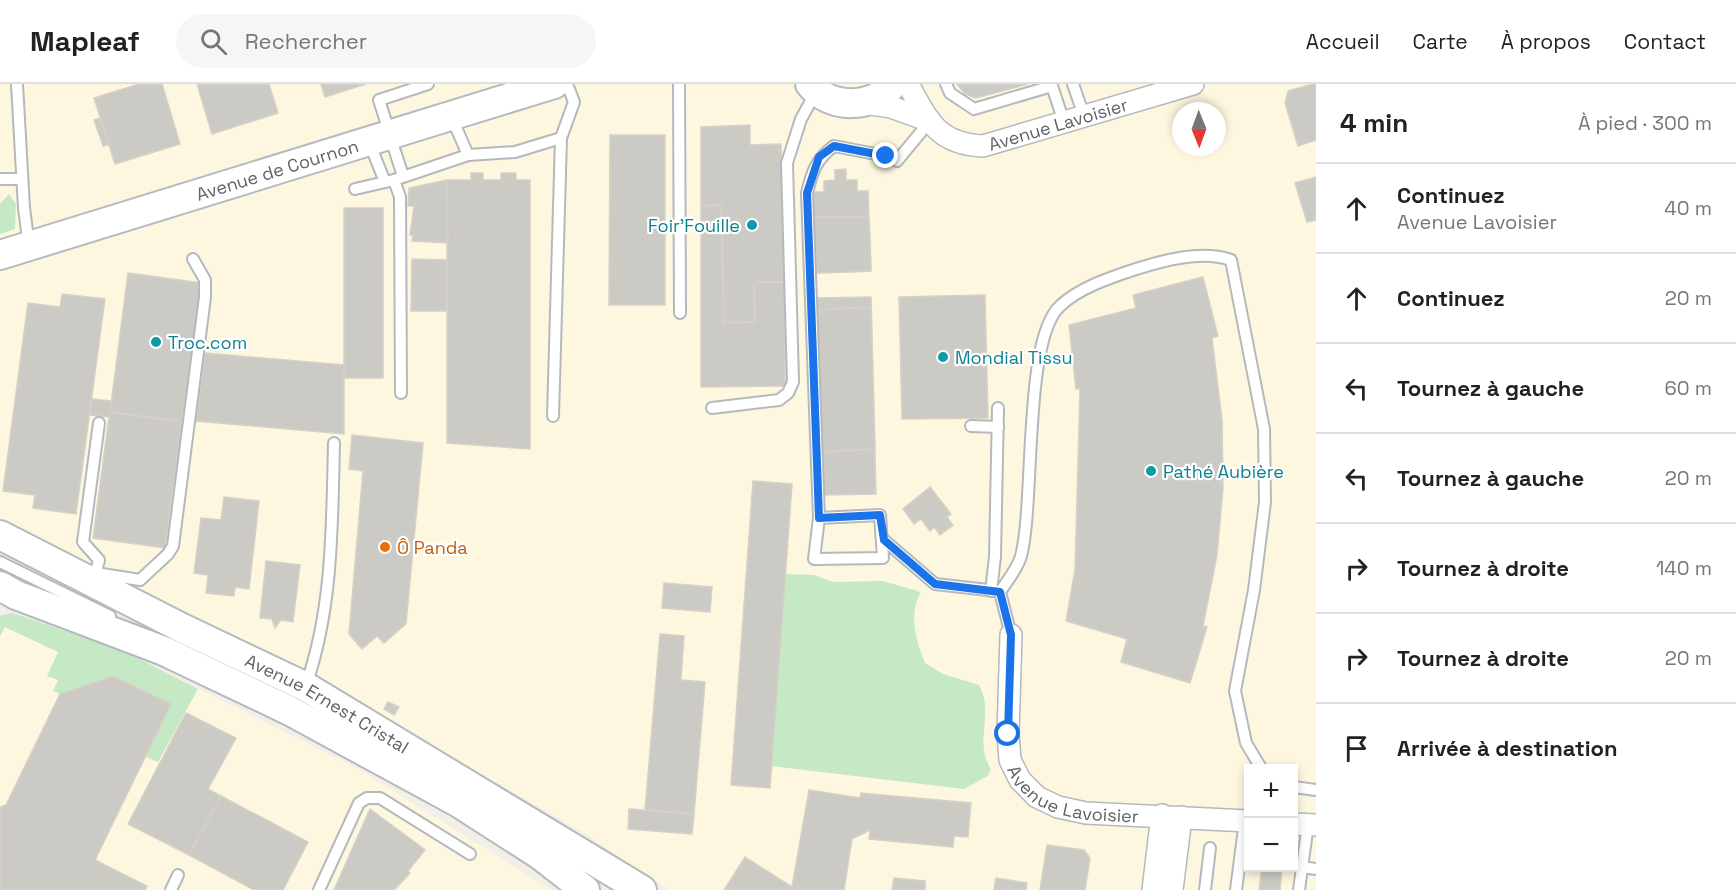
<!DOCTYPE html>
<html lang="fr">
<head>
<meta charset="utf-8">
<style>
	:root { --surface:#fff; --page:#f6f6f6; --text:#222; --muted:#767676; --line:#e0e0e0 }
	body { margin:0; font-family:"Space Grotesk",sans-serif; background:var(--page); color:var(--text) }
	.controls { position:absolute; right:18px; bottom:18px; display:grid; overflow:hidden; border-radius:0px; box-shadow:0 3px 9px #0003 }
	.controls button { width:54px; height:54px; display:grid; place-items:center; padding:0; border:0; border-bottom:2px solid var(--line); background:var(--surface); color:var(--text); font:30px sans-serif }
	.compass { position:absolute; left:1172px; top:18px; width:54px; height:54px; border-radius:50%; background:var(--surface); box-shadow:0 3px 9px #0003; rotate:179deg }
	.stop { position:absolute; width:18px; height:18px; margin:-14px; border:4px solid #1a73e8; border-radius:50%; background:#fff }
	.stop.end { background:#1a73e8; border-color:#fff; box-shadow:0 2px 6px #0008 }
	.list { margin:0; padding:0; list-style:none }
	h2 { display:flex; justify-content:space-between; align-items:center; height:78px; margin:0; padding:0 24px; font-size:26px }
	h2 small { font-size:20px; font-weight:400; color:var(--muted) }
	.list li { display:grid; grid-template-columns:39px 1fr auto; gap:18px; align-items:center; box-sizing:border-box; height:90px; padding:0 24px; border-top:2px solid var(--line) }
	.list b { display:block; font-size:22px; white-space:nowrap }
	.list p { margin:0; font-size:20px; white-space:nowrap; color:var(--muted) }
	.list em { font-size:20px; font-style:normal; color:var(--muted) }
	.icon { flex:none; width:33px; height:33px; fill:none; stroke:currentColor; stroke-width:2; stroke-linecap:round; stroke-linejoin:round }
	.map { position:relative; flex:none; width:1316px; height:806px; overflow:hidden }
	header { display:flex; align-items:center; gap:36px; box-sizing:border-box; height:84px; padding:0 30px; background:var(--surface); border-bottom:2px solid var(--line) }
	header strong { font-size:28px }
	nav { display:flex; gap:33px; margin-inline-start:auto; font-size:21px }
	.search { width:420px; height:54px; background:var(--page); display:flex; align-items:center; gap:15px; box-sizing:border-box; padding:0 21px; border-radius:33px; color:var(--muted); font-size:22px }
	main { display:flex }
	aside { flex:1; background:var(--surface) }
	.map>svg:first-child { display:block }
	.commercial { fill:#fef7e0; fill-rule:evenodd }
	.green { fill:#c5e8c5 }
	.building { fill:#cccac5; stroke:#d6d1c6; stroke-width:1.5 }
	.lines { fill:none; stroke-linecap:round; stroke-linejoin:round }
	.lane-casing { stroke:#b5b8bc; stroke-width:14 }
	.street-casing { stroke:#b5b8bc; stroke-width:24 }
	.secondary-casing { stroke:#b6babf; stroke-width:32 }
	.lane { stroke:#fff; stroke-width:10 }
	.street { stroke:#fff; stroke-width:21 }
	.secondary { stroke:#fff; stroke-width:28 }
	.route { stroke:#1a73e8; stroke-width:8 }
	.culture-dot { fill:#0f9aa8; stroke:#fff; stroke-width:2 }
	.food-dot { fill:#e8710a; stroke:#fff; stroke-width:2 }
	.labels { text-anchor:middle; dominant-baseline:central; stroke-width:4.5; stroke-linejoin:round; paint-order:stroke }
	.street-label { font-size:18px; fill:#5f6368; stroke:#fff }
	.culture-label { font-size:18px; fill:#0d838f; stroke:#fff; text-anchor:start }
	.food-label { font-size:18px; fill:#c56008; stroke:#fff; text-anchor:start }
</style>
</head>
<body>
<header>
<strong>Mapleaf</strong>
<div class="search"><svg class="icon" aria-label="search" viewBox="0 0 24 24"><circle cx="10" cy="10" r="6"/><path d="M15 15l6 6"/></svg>Rechercher</div>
<nav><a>Accueil</a><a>Carte</a><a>À propos</a><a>Contact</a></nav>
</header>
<main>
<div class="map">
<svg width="1316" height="806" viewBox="0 0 1316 806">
	<rect width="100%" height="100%" fill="#f1efe8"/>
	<g class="commercial">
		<path d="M 0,0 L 1316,0 L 1316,806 L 669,806 L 583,748 L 317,598 L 0,459 ZM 1181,27 L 1217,27 L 1217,63 L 1181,63 ZM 1248,684 L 1294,684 L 1294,784 L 1248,784 Z"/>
		<path d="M 0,541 L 58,568 L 122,566 L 358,685 L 551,806 L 0,806 Z"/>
	</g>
	<g class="green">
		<path d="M 9,110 L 16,120 L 15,145 L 0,150 L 0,120 Z"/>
		<path d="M 785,490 L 814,491 L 833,498 L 883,497 L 921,508 C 908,531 916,556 925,579 L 943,590 L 979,601 C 995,631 973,657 991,685 L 988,692 L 964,705 L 771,682 Z"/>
		<path d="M 12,529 L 122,566 L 198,605 L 158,678 L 146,673 L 171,620 L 113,592 L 60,610 L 53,607 L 58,596 L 47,592 L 58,568 L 5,543 L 0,552 L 0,532 Z"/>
	</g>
	<g class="building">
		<path d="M 139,0 L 162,0 L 180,60 L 115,80 L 94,14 Z"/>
		<path d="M 197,0 L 269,0 L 278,29 L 212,50 Z"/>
		<path d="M 321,0 L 366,0 L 325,13 Z"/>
		<path d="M 957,0 L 1028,0 L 976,14 L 965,10 Z"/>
		<path d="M 1312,0 L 1316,0 L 1316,56 L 1298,62 L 1285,19 L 1288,7 Z"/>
		<path d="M 100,34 L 109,61 L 103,62 L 94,36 Z"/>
		<path d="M 750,41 L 750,61 L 781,60 L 785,198 L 754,198 L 755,238 L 724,239 L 721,121 L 701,122 L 701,43 Z"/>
		<path d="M 610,51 L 665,51 L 665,221 L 609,221 Z"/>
		<path d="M 846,85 L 846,96 L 857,96 L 857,107 L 868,107 L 871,187 L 814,189 L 812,108 L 824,108 L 824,97 L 835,96 L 835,86 Z"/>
		<path d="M 471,89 L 483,89 L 483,96 L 501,96 L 501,89 L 516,89 L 516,96 L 530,96 L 530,365 L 447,359 L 447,96 L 471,96 Z"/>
		<path d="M 1316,93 L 1316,136 L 1307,138 L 1295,99 Z"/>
		<path d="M 447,96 L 448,159 L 412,157 L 413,151 L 410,151 L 414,122 L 408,122 L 409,104 Z"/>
		<path d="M 721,121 L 724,239 L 755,238 L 754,198 L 785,198 L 785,302 L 701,303 L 701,122 Z"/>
		<rect x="344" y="124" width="39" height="170"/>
		<path d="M 813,133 L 869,133 L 871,187 L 817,189 Z"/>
		<path d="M 412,175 L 447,176 L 447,227 L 411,227 Z"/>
		<path d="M 128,189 L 201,199 L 182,338 L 110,328 Z"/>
		<path d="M 1203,193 L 1218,252 L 1212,254 L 1222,336 L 1223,404 L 1217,471 L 1203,542 L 1207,543 L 1190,599 L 1121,578 L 1127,555 L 1066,537 L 1075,486 L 1080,305 L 1076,305 L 1069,241 L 1136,224 L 1133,211 Z"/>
		<path d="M 62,210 L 105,215 L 76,430 L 33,424 L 35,411 L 3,407 L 28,219 L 60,223 Z"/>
		<path d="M 985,211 L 988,334 L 902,335 L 899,213 Z"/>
		<path d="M 871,213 L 876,410 L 820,411 L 815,214 Z"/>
		<path d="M 871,223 L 875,365 L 819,368 L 815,226 Z"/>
		<path d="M 205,269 L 344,281 L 344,350 L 196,337 Z"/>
		<path d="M 92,315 L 111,317 L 110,328 L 182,338 L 165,464 L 93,454 L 109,333 L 90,331 Z"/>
		<path d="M 352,351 L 423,359 L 406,540 L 384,559 L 377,552 L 362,565 L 349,550 L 363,387 L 349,385 Z"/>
		<path d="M 753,397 L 792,400 L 770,704 L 731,701 Z"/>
		<path d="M 930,403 L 951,430 L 947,433 L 953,441 L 940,451 L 934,443 L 930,447 L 921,435 L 914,440 L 903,425 Z"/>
		<path d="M 224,413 L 259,417 L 249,505 L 235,503 L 234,512 L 206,509 L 208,491 L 194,489 L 201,434 L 221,436 Z"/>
		<path d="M 266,477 L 300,481 L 293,538 L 281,536 L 275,544 L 272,535 L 260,534 Z"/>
		<path d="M 664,499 L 712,503 L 710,528 L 662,524 Z"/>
		<path d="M 660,550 L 684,552 L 681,596 L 705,598 L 694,730 L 645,726 Z"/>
		<path d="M 113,592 L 171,620 L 95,776 L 147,802 L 145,806 L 0,806 L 0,723 L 6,721 L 60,610 Z"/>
		<path d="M 388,618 L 399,623 L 394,631 L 384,625 Z"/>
		<path d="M 186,629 L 236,654 L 208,705 L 221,712 L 189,771 L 128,740 Z"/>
		<path d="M 809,706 L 860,714 L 861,709 L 971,719 L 968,753 L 954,752 L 953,763 L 869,755 L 870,746 L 852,755 L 844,806 L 724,806 L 745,773 L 792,803 Z"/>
		<path d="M 221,712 L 308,758 L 283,806 L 254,806 L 189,771 Z"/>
		<path d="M 370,725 L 425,766 L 408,787 L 410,789 L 394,806 L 334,806 Z"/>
		<path d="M 629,725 L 694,730 L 692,750 L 628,745 Z"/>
		<path d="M 1047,761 L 1084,766 L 1090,774 L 1085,806 L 1040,806 Z"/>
		<path d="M 1262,784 L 1282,784 L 1280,806 L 1259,806 Z"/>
		<path d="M 894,794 L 925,797 L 925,806 L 892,806 Z"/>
		<path d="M 996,794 L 1027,799 L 1026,806 L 994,806 Z"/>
	</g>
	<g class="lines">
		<g class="lane-casing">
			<g id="lane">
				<path d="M 17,0 L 24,124 L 29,162"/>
				<path d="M 679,0 L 680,229"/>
				<path d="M 946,0 L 950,9 L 974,25 L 1052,2 L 1064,38"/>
				<path d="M 1073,0 L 1084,32"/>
				<path d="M 451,32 L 468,71 L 515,68 L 561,54"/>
				<path d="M 387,41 L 379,16 L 428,0"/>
				<path d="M 390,52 L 403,92"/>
				<path d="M 369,58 L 385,98"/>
				<path d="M 0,95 L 22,95"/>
				<path d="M 394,96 L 400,113 L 401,309"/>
				<path d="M 355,105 L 394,96 L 468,71"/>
				<path d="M 712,324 L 779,316 L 788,309 L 793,298 L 787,79 L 801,35 L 816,8"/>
				<path d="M 553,332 L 561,54 L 574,18 L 567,0"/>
				<path d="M 971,342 L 998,343"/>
				<path d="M 819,434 L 880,431 L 883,474 L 814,475 L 819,434 L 807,109 C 812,88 816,75 834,62 L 886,72 L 897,77 L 930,37"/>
				<path d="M 884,456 L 935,500 L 997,507"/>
				<path d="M 0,478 L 110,532"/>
				<path d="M 102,490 L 140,496 L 168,470 L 173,462 L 205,213 L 205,196 L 193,175"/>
				<path d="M 94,496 L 99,476 L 83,458 L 99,339"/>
				<path d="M 991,507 L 995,473 L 998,324"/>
				<path d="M 1011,551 L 1000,508 C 1007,497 1018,484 1021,472 C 1035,419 1023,256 1060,222 C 1079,204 1109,194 1133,186 C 1164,176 1201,166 1231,176 L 1264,345 L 1265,418 L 1254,506 L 1235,607 L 1246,659 L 1261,684"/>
				<path d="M 306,601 C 333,524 332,440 334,359"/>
				<path d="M 1294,703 L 1316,706"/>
				<path d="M 1302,783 L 1316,785"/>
				<path d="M 171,806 L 178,791"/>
				<path d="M 319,806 L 359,719 L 367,714 L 380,714 L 470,770"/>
				<path d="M 1205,806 L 1210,764"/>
				<path d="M 1236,806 L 1245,737"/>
				<path d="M 1299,806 L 1308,740"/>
			</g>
		</g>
		<g class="street-casing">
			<g id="street">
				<path id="s1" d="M 908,0 C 928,37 938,60 983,62 L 1193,0"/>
				<path d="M 864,19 L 891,23 L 930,37"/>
				<path id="s2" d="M 1011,551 L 1008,650 L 1010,676 L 1020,696 L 1037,713 L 1058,723 L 1086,729 L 1248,737"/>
				<path d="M 1294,740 L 1316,741"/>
				<path d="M 1153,806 L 1162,731"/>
				<path d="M 1172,806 L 1181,733"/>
			</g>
		</g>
		<g class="secondary-casing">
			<g id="secondary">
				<path d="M 810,0 C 830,26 873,25 893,0"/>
				<path id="s3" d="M 0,171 L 554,0"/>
				<path id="s4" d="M 0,451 L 182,544 L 306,603 L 642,806"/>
				<path d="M 0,502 L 16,511 L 164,567 L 290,627 L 459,719 L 540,771 L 585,806"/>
			</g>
		</g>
		<use href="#lane" class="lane"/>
		<use href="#street" class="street"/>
		<use href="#secondary" class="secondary"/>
	</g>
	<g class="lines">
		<path class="route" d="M 886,72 L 834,62 L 819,73 L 807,109 L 819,434 L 880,431 L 884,456 L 935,500 L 1000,508 L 1011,551 L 1008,650"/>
	</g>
	<g class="culture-dot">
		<circle cx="752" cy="141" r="6"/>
		<circle cx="156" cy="258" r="6"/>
		<circle cx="943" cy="273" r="6"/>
		<circle cx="1151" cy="387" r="6"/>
	</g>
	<circle class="food-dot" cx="385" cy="463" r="6"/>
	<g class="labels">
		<g class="street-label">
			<text stroke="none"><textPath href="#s1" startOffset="182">Avenue Lavoisier</textPath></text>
			<text stroke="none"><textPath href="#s3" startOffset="290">Avenue de Cournon</textPath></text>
			<text stroke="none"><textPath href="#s4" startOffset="368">Avenue Ernest Cristal</textPath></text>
			<text stroke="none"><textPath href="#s2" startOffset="204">Avenue Lavoisier</textPath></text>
		</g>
		<g class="culture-label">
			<text x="740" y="141" text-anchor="end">Foir'Fouille</text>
			<text x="168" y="258">Troc.com</text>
			<text x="955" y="273">Mondial Tissu</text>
			<text x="1163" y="387">Pathé Aubière</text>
		</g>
		<g class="food-label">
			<text x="397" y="463">Ô Panda</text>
		</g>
	</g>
</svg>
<div class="controls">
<button>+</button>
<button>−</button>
</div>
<svg class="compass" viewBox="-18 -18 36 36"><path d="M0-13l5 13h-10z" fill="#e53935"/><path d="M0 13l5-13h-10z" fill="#767676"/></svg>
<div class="stop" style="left:1008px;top:650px"></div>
<div class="stop end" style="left:886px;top:72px"></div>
</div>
<aside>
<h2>4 min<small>À pied · 300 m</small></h2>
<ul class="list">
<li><svg class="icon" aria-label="ahead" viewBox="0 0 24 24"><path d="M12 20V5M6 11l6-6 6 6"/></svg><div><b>Continuez</b><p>Avenue Lavoisier</p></div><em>40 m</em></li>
<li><svg class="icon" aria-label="ahead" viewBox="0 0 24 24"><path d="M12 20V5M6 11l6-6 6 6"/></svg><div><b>Continuez</b></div><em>20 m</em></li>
<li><svg class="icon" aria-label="left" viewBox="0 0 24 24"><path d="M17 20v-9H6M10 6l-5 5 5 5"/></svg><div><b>Tournez à gauche</b></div><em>60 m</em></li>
<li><svg class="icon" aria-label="left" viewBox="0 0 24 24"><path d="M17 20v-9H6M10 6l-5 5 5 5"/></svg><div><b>Tournez à gauche</b></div><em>20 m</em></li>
<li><svg class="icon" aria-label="right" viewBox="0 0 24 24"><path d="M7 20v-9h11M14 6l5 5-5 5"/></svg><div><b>Tournez à droite</b></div><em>140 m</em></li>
<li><svg class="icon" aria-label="right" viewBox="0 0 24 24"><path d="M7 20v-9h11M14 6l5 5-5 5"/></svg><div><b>Tournez à droite</b></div><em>20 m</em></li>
<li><svg class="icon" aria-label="arrive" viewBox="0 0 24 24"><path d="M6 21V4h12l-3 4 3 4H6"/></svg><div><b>Arrivée à destination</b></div></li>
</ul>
</aside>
</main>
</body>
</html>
